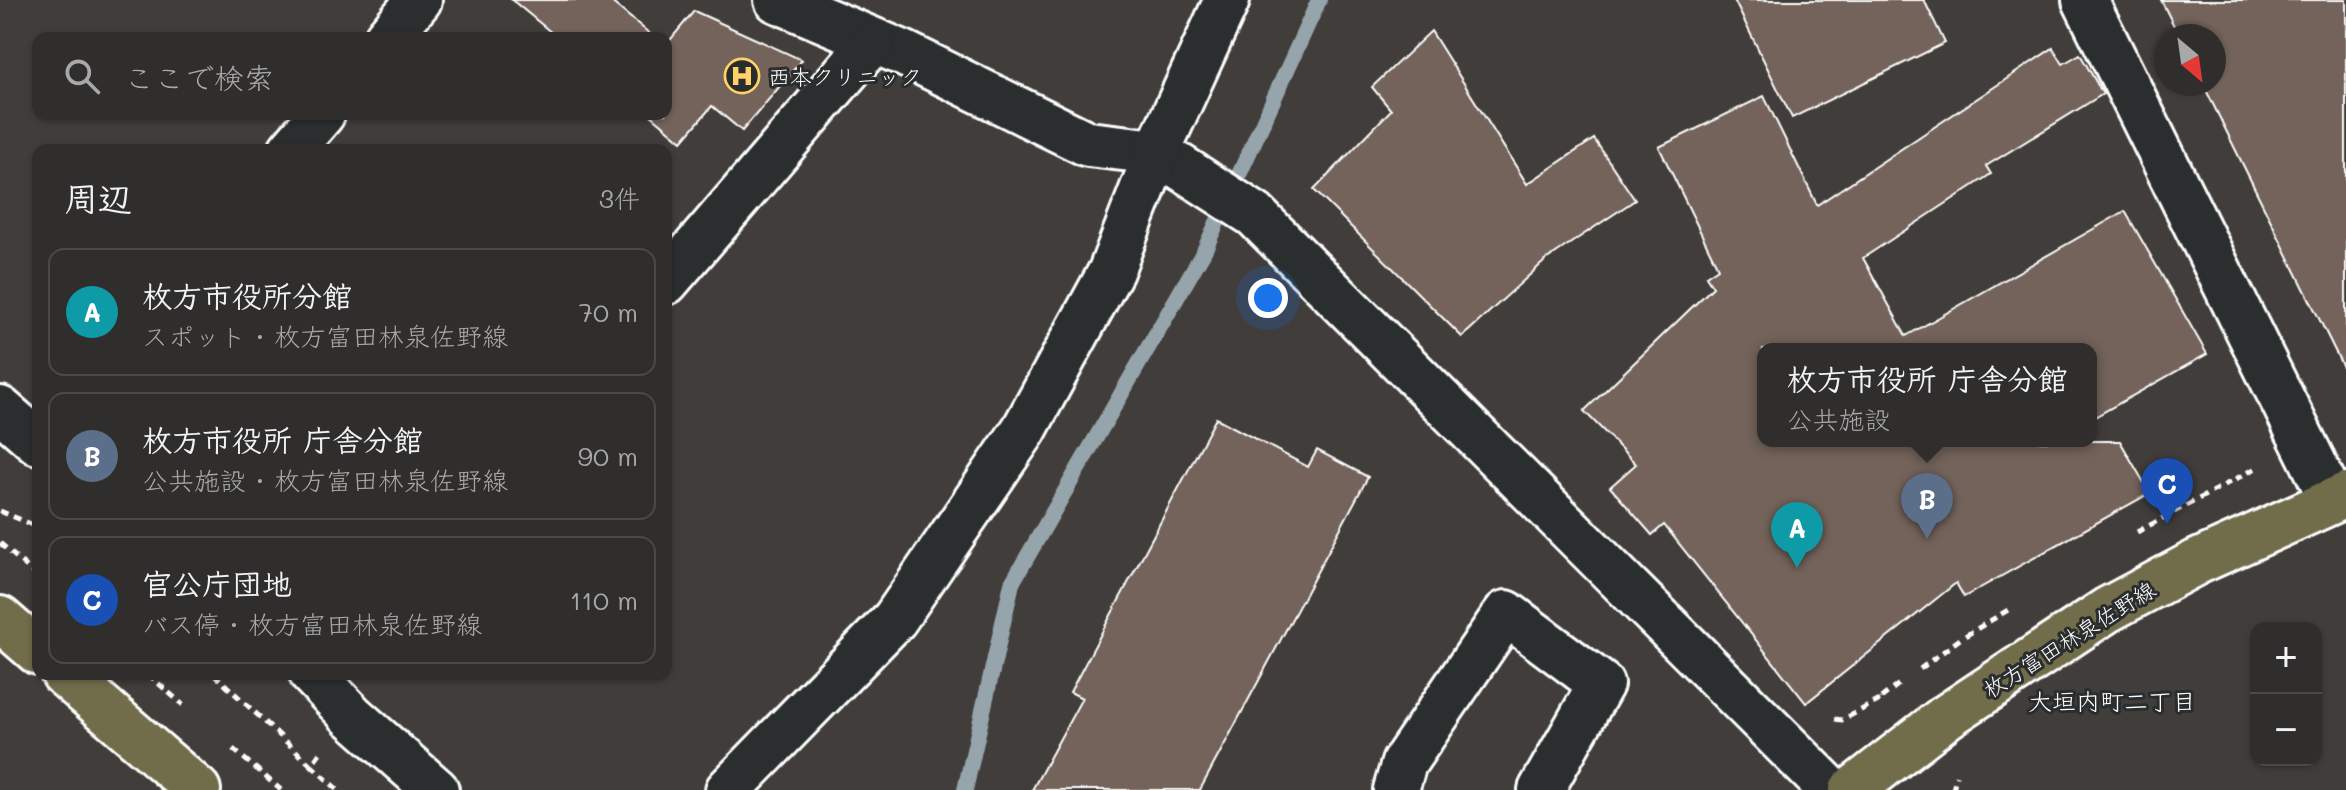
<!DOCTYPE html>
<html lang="ja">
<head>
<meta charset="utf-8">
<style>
	:root { --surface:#302e2c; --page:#3c3a38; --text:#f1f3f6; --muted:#a8a8a9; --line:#4b4a48; --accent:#ffd166 }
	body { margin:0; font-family:Mali,"Klee One",sans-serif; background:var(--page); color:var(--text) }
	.controls { position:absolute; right:24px; bottom:24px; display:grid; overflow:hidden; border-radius:16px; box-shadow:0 2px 6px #0004 }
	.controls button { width:72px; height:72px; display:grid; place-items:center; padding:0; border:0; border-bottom:2px solid var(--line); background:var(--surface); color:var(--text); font:40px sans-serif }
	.compass { position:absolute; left:2154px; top:24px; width:72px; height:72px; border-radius:50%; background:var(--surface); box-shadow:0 2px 6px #0004; rotate:151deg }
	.you { position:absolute; left:1268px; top:298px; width:28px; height:28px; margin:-20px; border:6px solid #fff; border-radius:50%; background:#1a73e8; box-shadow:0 0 0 12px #1a73e833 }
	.badge { display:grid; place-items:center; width:52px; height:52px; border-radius:50%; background:var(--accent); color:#fff; font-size:26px; font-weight:700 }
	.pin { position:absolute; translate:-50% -66px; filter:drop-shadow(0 2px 4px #0008) }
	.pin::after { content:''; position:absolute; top:42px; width:28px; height:24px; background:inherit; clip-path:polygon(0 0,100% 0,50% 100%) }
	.popup { position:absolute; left:1757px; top:343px; width:340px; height:104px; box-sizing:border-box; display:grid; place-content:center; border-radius:16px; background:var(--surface); filter:drop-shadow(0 2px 6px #0005); font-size:26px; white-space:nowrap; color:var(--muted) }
	.popup b { font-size:30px; color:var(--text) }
	.popup::after { content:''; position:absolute; left:50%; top:100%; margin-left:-16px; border:16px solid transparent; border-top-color:var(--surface) }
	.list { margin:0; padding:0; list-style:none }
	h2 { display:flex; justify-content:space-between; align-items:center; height:104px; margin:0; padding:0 32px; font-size:34px }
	h2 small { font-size:26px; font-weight:400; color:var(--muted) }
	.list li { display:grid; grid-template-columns:52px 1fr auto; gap:24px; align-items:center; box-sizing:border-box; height:128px; margin:0 16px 16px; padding:0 16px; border:2px solid var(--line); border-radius:16px }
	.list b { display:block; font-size:30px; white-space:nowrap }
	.list p { margin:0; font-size:26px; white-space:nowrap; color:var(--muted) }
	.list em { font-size:26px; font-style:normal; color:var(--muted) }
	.icon { flex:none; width:44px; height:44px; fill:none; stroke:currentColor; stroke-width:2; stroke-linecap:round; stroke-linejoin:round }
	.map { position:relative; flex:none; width:2346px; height:790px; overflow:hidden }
	.search { position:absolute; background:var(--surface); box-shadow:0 2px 6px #0004; left:32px; top:32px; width:640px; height:88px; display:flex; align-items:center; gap:20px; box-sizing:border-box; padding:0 28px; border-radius:16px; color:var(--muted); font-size:30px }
	.panel { position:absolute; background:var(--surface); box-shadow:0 2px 6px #0004; left:32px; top:144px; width:640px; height:536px; border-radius:16px }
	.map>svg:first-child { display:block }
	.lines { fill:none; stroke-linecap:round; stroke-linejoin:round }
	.stream { stroke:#96a5ac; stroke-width:16 }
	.building { fill:#73635a; stroke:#fff; stroke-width:2 }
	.minor-casing { stroke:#fff; stroke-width:50 }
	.major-casing { stroke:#fff; stroke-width:50 }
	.path { stroke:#fff; stroke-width:5; stroke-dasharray:8 6; stroke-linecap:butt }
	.minor { stroke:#2a2d2e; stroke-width:44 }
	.major { stroke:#716d4b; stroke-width:44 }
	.labels { text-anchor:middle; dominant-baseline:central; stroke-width:6; stroke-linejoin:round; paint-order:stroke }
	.poi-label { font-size:22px; fill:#fff; stroke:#2a2d2e; text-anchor:start }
	.street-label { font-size:22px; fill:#fff; stroke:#2a2d2e }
	.neighbourhood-label { font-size:24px; fill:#fff; stroke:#2a2d2e }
</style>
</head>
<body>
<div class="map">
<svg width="2346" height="790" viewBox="0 0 2346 790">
	<rect width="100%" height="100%" fill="#403d3b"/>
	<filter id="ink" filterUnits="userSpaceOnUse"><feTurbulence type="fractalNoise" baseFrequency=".0125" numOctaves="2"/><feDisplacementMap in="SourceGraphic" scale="16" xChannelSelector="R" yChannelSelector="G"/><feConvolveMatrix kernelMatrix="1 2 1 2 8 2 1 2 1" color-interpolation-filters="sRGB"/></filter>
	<g filter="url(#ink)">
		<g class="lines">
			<path class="stream" d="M 965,790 L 1012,583 L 1204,251 L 1319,0"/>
		</g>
		<g class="building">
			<path d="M 512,0 L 609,0 L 655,38 L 558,38 Z"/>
			<path d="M 1734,0 L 1924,0 L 1945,43 L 1792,118 Z"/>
			<path d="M 2161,0 L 2346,0 L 2346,373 L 2203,84 L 2214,84 L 2214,36 L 2179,36 Z"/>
			<path d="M 694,11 L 802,60 L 742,131 L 712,106 L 682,141 L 650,114 L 666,114 L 666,45 Z"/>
			<path d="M 1431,31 L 1527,184 L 1594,139 L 1635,200 L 1547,259 L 1462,337 L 1314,190 L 1391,110 L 1372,87 Z"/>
			<path d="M 2053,48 L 2063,64 L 2080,54 L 2103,94 L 1986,166 L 1991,174 L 1863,258 L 1906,336 L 2125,211 L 2207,354 L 2091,419 L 2091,349 L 1763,349 L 1763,441 L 2120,441 L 2150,493 L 1964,597 L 1956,583 L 1806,703 L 1664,525 L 1652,535 L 1610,487 L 1636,464 L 1584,411 L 1713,287 L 1706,276 L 1718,268 L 1659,147 L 1764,96 L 1817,205 Z"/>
			<path d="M 1216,418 L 1308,467 L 1317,450 L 1368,477 L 1200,790 L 1032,790 L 1082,698 L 1070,692 Z"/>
		</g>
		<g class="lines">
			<g class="minor-casing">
				<g id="minor">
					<path d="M 777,0 L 903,53 L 1088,144 L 1157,152 L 1255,215 L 1831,790"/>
					<path d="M 2085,0 L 2332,500"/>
					<path d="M 387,38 L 419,0"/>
					<path d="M 291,150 L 322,114"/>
					<path d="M 666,282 L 873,41"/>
					<path d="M 0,409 L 38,442"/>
					<path d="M 312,674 L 352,716 L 436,790"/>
					<path d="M 728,790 L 895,619 L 1024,430 L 1111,271 L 1157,152 L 1227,0"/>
					<path d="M 1396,790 L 1404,763 L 1506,613 L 1601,684 L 1541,790"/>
				</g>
			</g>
			<g class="major-casing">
				<g id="major">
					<path d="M 0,619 L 38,652"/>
					<path d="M 64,674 L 198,790"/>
					<path d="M 1852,790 L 1946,717 L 2107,610 L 2197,562 L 2346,495"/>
				</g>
			</g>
			<g class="path">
				<path d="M 0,511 L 38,527"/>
				<path d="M 2137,532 L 2258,467"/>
				<path d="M 0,543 L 38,577"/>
				<path d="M 1920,669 L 1960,639 L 2008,610"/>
				<path d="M 148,674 L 183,705"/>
				<path d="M 214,674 L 311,765 L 320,753"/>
				<path d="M 1881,698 L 1899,684"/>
				<path d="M 1835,719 L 1842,720 L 1882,699"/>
				<path d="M 233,749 L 281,790"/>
				<path d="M 311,765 L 338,790"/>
				<path d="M 1953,790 L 1956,775"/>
			</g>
			<use href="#minor" class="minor"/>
			<use href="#major" class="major"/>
		</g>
	</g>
	<defs>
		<g id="hospital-ring" transform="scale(1.8)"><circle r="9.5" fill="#2a2d2e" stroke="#ffd166" stroke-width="1.5"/><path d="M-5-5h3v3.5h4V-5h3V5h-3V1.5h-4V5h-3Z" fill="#ffd166"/></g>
	</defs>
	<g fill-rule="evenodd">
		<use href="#hospital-ring" x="742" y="76"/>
	</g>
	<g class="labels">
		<g class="poi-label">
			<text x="768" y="76">西本クリニック</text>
		</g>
		<g class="street-label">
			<text transform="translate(2069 639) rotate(-32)">枚方富田林泉佐野線</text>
		</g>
		<g class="neighbourhood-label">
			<text x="2112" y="700">大垣内町二丁目</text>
		</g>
	</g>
</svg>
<div class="controls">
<button>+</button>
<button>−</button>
</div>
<svg class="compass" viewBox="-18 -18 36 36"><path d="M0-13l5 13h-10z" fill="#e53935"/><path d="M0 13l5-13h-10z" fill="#a8a8a9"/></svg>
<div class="you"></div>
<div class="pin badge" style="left:1797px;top:568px;background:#0f9aa8">A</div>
<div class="pin badge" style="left:1927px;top:539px;background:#5c6f8a">B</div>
<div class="popup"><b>枚方市役所 庁舎分館</b>公共施設</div>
<div class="pin badge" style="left:2167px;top:524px;background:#1a4fb4">C</div>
<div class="search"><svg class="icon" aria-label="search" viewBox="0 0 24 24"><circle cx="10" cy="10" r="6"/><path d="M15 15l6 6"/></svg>ここで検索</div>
<section class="panel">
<h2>周辺<small>3件</small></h2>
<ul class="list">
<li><span class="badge" style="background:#0f9aa8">A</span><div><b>枚方市役所分館</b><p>スポット · 枚方富田林泉佐野線</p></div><em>70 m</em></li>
<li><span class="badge" style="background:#5c6f8a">B</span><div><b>枚方市役所 庁舎分館</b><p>公共施設 · 枚方富田林泉佐野線</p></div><em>90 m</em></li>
<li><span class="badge" style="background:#1a4fb4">C</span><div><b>官公庁団地</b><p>バス停 · 枚方富田林泉佐野線</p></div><em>110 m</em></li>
</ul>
</section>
</div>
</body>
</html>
